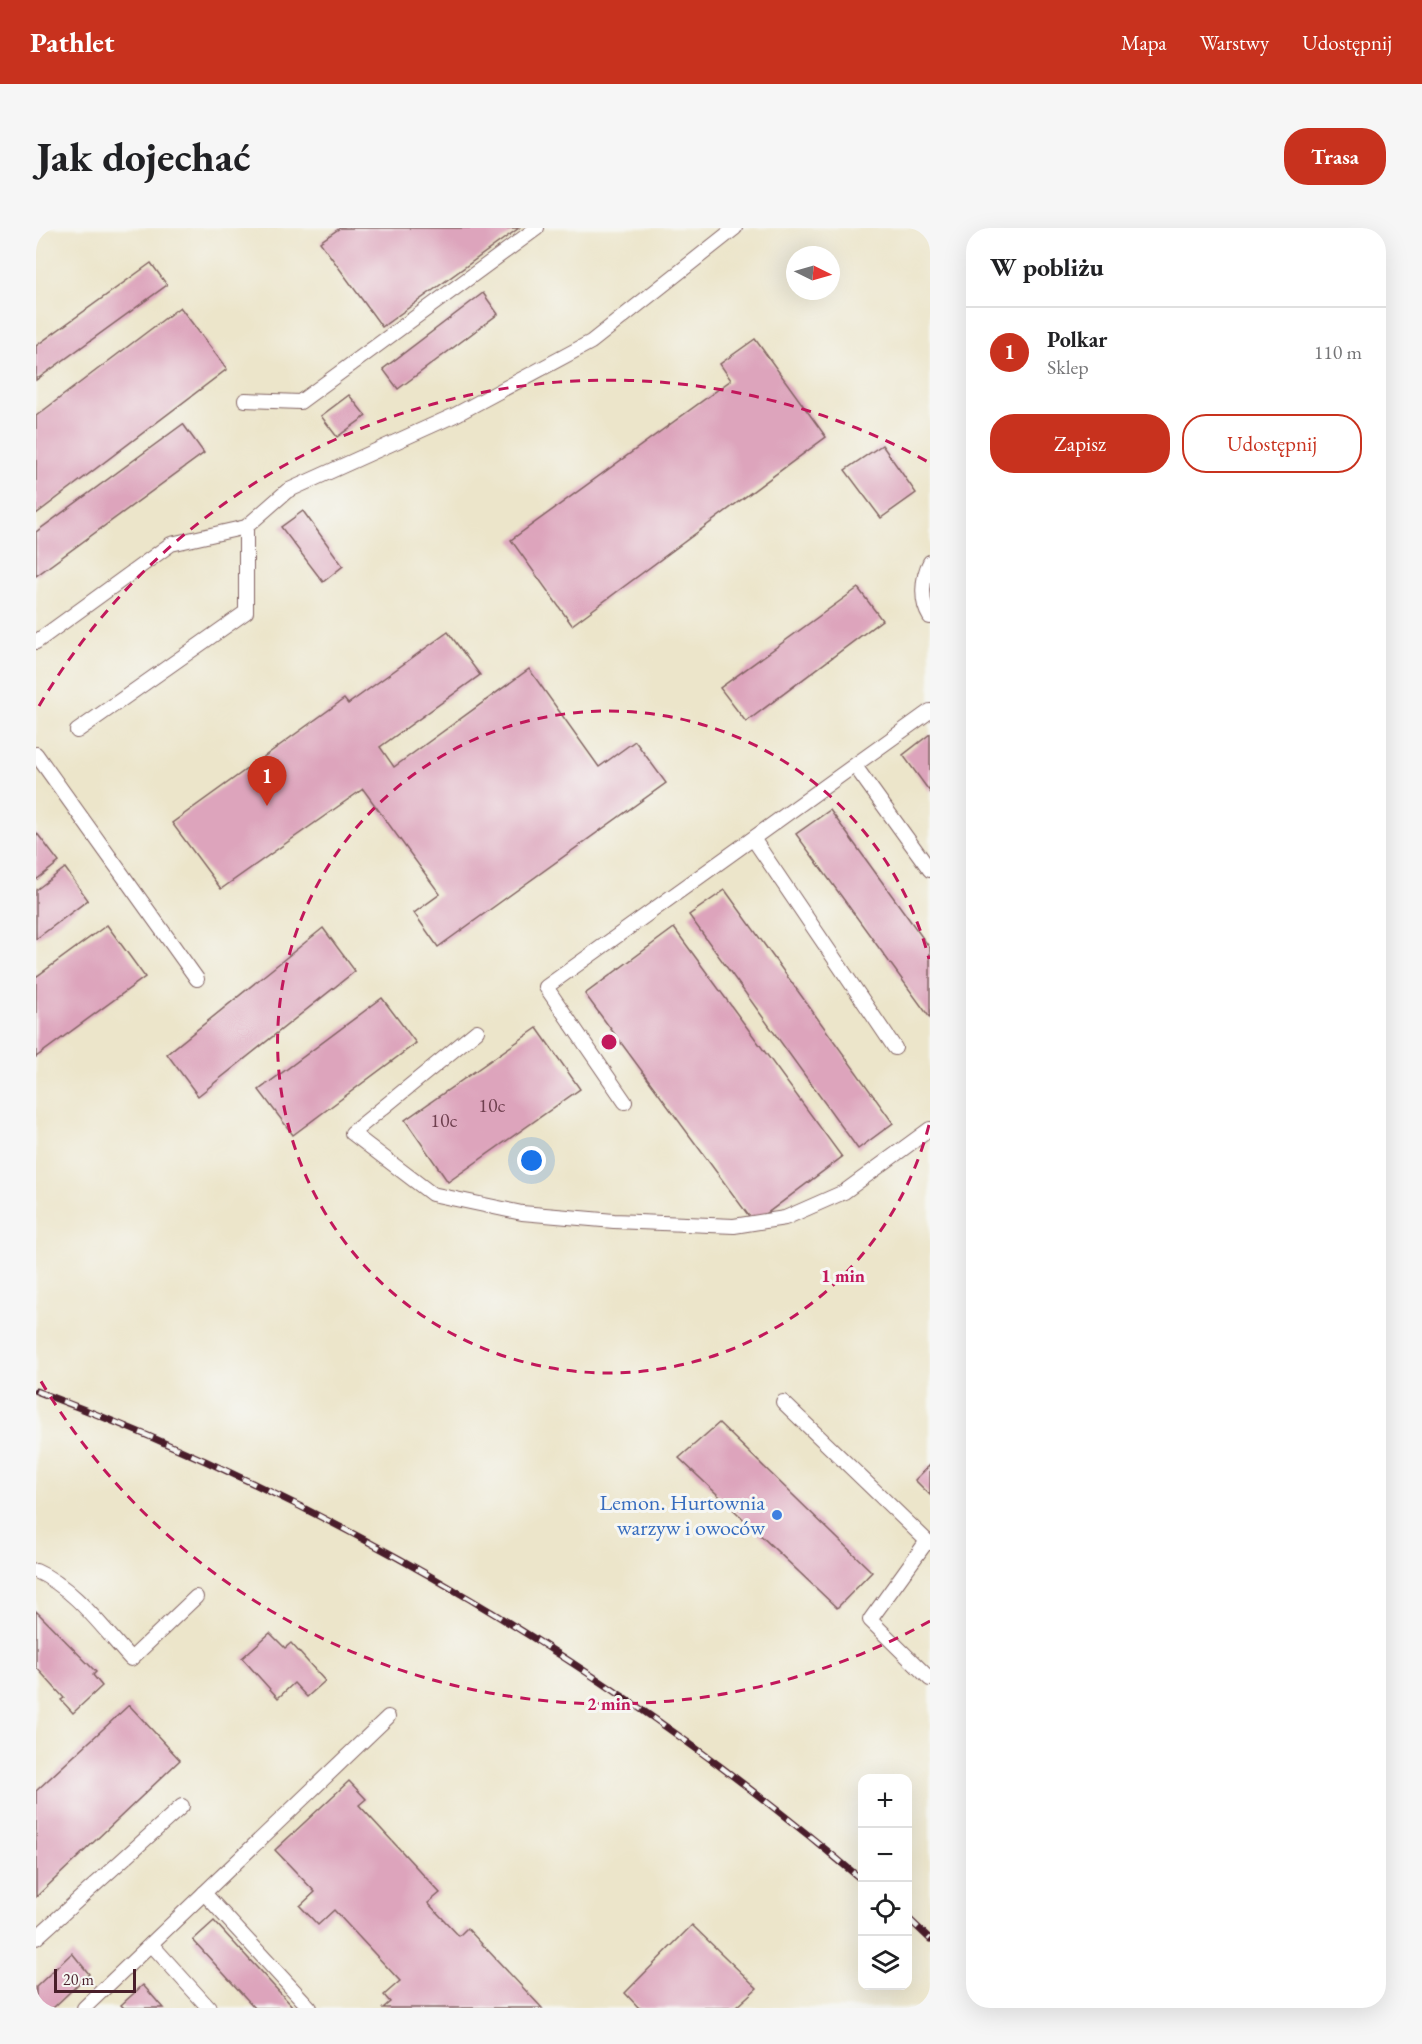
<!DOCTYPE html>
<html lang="pl">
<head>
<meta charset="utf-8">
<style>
	:root { --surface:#fff; --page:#f6f6f6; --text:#202124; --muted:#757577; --line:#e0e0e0; --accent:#c8321e }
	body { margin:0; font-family:"EB Garamond",serif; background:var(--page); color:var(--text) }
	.controls { position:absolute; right:18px; bottom:18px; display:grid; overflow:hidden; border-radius:12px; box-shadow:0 6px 24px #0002 }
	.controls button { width:54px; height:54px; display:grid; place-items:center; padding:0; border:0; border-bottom:2px solid var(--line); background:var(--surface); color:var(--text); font:30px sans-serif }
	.compass { position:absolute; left:750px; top:18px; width:54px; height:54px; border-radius:50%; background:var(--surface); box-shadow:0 6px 24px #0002; rotate:95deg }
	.scale { position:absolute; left:18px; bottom:15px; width:82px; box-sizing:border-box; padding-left:6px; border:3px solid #4a1f2b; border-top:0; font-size:16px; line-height:21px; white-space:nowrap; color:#4a1f2b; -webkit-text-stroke:4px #f6f6f2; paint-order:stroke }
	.you { position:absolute; left:496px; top:933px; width:21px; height:21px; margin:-15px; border:4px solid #fff; border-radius:50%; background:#1a73e8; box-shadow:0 0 0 9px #1a73e833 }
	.badge { display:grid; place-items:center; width:39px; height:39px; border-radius:50%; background:var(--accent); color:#fff; font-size:20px; font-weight:700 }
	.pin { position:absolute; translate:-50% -50px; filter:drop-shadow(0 2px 3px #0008) }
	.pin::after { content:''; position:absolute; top:32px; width:21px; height:18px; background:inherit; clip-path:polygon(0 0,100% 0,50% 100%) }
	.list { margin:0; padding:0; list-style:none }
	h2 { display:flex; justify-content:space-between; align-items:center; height:78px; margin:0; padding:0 24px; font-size:26px }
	h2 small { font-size:20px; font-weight:400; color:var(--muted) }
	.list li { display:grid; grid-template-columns:39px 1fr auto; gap:18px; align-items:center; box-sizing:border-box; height:90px; padding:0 24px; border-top:2px solid var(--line) }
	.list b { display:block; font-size:22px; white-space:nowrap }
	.list p { margin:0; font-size:20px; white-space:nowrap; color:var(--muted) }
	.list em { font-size:20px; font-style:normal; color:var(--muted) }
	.actions { display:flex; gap:12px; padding:18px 24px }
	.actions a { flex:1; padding:14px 0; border:2px solid var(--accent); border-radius:24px; text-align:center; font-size:21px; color:var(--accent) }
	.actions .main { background:var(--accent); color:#fff }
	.icon { flex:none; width:33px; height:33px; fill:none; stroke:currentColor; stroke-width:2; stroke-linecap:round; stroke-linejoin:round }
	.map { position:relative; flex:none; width:894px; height:1780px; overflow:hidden; border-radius:24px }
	header { display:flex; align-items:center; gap:36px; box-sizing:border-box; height:84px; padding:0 30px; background:var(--accent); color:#fff }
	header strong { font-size:28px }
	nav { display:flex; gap:33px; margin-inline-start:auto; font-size:21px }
	.intro { display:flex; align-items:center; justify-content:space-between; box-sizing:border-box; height:144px; padding:0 36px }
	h1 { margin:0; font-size:42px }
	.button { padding:15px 27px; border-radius:24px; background:var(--accent); color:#fff; font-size:21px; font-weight:700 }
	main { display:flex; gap:36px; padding:0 36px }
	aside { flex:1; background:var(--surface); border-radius:24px; box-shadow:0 6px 24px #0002 }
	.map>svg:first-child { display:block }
	.building { fill:#dda4bc }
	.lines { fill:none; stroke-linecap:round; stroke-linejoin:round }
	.lane-casing { stroke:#836463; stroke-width:16 }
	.lane { stroke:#fff; stroke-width:14 }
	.rail-casing { stroke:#4a1f2b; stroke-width:7 }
	.rail { stroke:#f6f6f2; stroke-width:4.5; stroke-dasharray:14; stroke-linecap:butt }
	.ring { fill:none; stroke:#c2185b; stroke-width:3; stroke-dasharray:10 8 }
	.shop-dot { fill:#3f7fe0; stroke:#f6f6f2; stroke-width:2 }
	.labels { text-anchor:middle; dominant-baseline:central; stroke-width:6; stroke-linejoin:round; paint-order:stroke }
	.number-label { font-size:20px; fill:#6f404f }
	.shop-label { font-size:22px; fill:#366cbe; stroke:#f6f6f2; text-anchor:end }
	.centre { fill:#c2185b; stroke:#f6f6f2; stroke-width:3 }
	.ring-label { font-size:18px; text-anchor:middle; font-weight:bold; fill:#c2185b; stroke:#f6f6f2; stroke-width:6; stroke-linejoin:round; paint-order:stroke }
</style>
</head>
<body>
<header>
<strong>Pathlet</strong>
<nav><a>Mapa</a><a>Warstwy</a><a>Udostępnij</a></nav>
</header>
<div class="intro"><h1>Jak dojechać</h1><a class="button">Trasa</a></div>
<main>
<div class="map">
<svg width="894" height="1780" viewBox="0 0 894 1780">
	<rect width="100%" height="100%" fill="#f6f6f2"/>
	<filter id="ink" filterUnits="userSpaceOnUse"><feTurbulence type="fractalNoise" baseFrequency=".0167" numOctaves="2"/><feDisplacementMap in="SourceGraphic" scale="12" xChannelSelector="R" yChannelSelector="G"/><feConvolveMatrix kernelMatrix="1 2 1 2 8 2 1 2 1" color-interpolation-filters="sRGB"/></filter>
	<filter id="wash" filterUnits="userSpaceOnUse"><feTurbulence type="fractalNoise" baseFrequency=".008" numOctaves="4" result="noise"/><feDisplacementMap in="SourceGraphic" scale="24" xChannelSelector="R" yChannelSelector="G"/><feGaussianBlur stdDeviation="1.35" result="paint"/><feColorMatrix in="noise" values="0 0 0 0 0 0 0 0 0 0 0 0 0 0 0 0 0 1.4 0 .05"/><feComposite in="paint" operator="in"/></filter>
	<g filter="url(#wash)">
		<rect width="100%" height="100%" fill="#ece5ca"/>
		<g id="blocks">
			<g class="building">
				<path d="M 304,0 L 483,0 L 346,99 L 284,14 Z"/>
				<path d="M 115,35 L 131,57 L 0,152 L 0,118 Z"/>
				<path d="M 447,65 L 462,86 L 362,161 L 347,141 Z"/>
				<path d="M 144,79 L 191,141 L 0,286 L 0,188 Z"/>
				<path d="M 719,111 L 790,209 L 536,397 L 475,312 L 695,152 L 684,136 Z"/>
				<path d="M 313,167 L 330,188 L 301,209 L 285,188 Z"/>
				<path d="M 147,196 L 168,225 L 0,348 L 0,304 Z"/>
				<path d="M 846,217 L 880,265 L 845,290 L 809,242 Z"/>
				<path d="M 267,283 L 307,338 L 287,354 L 245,299 Z"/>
				<path d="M 822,360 L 846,392 L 710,494 L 684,460 Z"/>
				<path d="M 412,404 L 444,447 L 344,519 L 358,539 L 493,441 L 563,539 L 599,513 L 630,555 L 402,719 L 378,685 L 404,666 L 327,561 L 185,661 L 136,595 L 308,471 L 312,476 Z"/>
				<path d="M 894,506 L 894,564 L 867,527 Z"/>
				<path d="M 794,582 L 894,720 L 894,790 L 760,606 Z"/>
				<path d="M 0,604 L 23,634 L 0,652 Z"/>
				<path d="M 29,640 L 52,672 L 0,711 L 0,662 Z"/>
				<path d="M 689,662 L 857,895 L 822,921 L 653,687 Z"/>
				<path d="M 71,697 L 109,749 L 0,829 L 0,749 Z"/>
				<path d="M 287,700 L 319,743 L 162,868 L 131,826 Z"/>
				<path d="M 638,700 L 806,929 L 718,995 L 549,766 Z"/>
				<path d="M 346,770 L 380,815 L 257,907 L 223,862 Z"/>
				<path d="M 501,800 L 544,861 L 412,954 L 369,892 Z"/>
				<path d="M 683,1195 L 836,1344 L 801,1380 L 643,1230 Z"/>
				<path d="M 894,1237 L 894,1267 L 879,1252 Z"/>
				<path d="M 0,1383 L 60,1444 L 57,1447 L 66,1458 L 37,1485 L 25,1472 L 28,1470 L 0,1439 Z"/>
				<path d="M 234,1405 L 249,1420 L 255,1415 L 289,1453 L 271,1469 L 258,1455 L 242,1470 L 206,1430 Z"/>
				<path d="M 93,1477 L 144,1532 L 0,1669 L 0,1563 Z"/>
				<path d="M 313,1553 L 330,1571 L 323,1577 L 404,1665 L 392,1675 L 423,1708 L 431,1700 L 506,1780 L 347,1780 L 354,1774 L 348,1767 L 364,1753 L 298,1682 L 282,1697 L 264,1678 L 279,1664 L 239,1622 Z"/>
				<path d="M 178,1693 L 258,1780 L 219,1780 L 157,1712 Z"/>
				<path d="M 656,1697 L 721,1760 L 699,1780 L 603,1780 L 589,1765 Z"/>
				<path d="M 36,1725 L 53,1746 L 17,1780 L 0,1780 L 0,1759 Z"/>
				<path d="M 107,1757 L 127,1780 L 88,1780 L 85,1777 Z"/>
			</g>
		</g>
	</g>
	<g filter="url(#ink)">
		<use href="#blocks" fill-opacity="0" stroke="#836463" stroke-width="1.5"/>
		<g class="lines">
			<g class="lane-casing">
				<g id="lane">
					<path d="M 209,172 L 264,174 L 501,0"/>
					<path d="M 894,334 C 886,349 884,374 894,389"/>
					<path d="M 0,414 L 135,316 L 210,299 L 251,263 L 419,187 L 555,114 L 699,0"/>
					<path d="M 41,503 L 210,384 L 210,299"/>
					<path d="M 0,526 L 161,751"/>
					<path d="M 819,538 L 894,642"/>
					<path d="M 718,612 L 859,820"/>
					<path d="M 441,803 L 316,905 L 396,966 L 486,985 L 578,993 L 698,998 L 749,990 L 808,964 L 894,901"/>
					<path d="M 589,874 L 510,759 L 894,483"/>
					<path d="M 747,1174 L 891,1313"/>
					<path d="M 894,1315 L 891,1313 L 834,1392 L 894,1451"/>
					<path d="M 0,1343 C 39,1360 67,1401 95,1431 L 160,1369"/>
					<path d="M 168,1665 L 274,1780"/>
					<path d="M 0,1710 L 146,1578"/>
					<path d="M 115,1716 L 173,1780"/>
					<path d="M 48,1780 L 352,1489"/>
				</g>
			</g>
			<use href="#lane" class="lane"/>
			<g class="rail-casing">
				<g id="rail">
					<path d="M 0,1163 C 300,1275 583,1444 826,1652"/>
					<path d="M 872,1690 L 894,1711"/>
				</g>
			</g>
			<use href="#rail" class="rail"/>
		</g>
	</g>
	<g class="ring">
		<path d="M893 897A331 331 0 1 1 893 731"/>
		<path d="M894 1393A662 662 0 0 1 3 1150M3 478A662 662 0 0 1 894 235"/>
	</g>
	<circle class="shop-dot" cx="741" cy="1287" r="6"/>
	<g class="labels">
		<g class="number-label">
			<text x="456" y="877">10c</text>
			<text x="408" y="892">10c</text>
		</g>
		<g class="shop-label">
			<text x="729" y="1274">Lemon. Hurtownia<tspan x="729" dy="25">warzyw i owoców</tspan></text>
		</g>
	</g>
	<circle cx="573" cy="814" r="9" class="centre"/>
	<g class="ring-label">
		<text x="807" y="1054">1 min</text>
		<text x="573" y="1482">2 min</text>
	</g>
</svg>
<div class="controls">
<button>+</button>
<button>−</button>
<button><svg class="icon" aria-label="locate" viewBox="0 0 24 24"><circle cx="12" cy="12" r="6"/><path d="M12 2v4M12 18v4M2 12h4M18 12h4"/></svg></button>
<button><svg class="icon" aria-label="layers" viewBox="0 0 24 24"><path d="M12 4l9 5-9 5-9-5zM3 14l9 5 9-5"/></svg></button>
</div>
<svg class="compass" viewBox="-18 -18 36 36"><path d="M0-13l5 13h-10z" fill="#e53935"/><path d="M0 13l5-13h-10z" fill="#757577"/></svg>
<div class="scale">20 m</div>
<div class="you"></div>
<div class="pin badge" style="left:231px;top:578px">1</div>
</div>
<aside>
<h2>W pobliżu<small></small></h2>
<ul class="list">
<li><span class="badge">1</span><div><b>Polkar</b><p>Sklep</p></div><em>110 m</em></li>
</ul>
<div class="actions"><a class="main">Zapisz</a><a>Udostępnij</a></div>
</aside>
</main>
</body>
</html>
